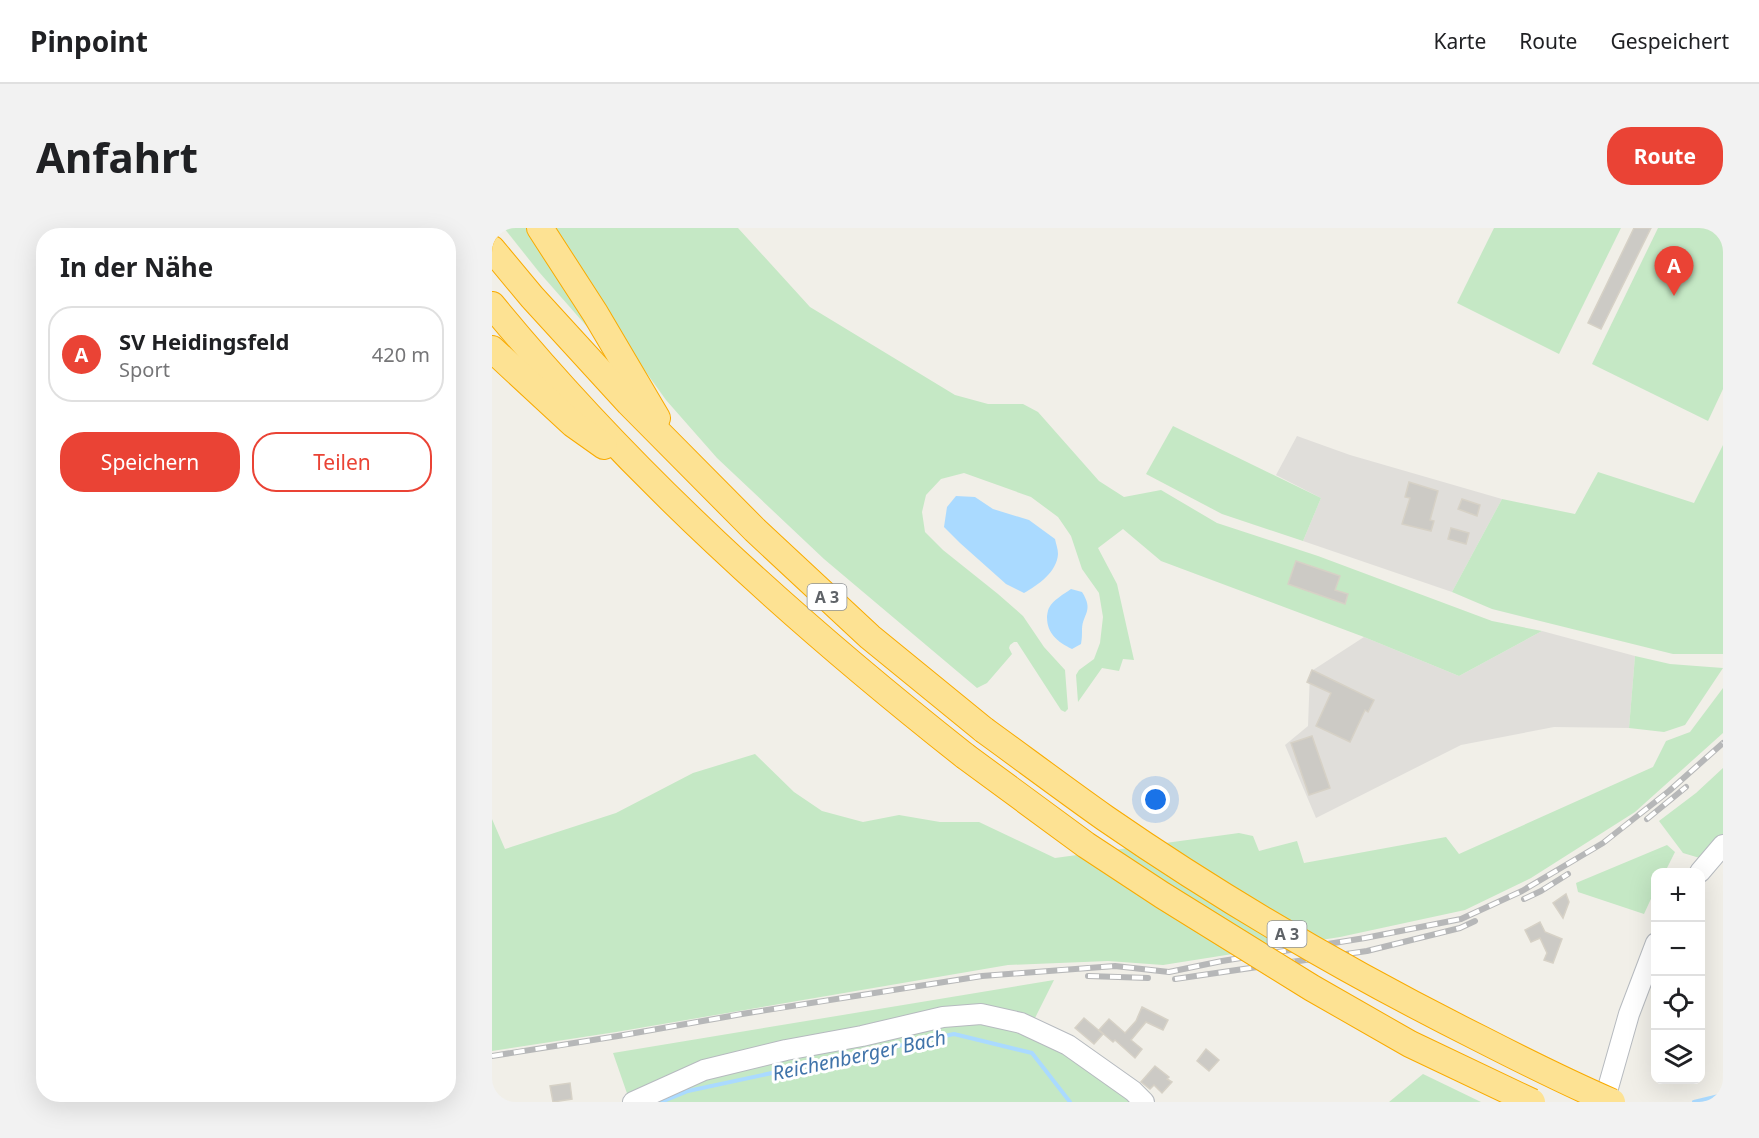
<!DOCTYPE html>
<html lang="de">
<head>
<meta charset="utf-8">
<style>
	:root { --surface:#fff; --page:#f2f2f2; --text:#202124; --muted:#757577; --line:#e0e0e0; --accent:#ea4335 }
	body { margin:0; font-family:"Noto Sans",sans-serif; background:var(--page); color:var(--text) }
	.controls { position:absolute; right:18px; bottom:18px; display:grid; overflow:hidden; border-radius:12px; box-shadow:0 6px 24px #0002 }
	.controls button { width:54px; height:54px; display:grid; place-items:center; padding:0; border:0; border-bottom:2px solid var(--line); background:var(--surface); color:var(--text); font:30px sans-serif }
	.you { position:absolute; left:664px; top:572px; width:21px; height:21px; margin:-15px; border:4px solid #fff; border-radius:50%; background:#1a73e8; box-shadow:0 0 0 9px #1a73e833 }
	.badge { display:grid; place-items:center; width:39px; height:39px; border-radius:50%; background:var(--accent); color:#fff; font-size:20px; font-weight:700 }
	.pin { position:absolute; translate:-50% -50px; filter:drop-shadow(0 2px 3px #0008) }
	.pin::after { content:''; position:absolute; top:32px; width:21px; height:18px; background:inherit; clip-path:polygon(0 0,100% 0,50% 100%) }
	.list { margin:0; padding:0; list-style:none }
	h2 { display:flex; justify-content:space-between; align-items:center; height:78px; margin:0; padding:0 24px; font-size:26px }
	h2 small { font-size:20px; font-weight:400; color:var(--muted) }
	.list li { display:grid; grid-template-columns:39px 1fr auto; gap:18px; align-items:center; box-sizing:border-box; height:96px; margin:0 12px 12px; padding:0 12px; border:2px solid var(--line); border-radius:24px }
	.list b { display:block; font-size:22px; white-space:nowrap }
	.list p { margin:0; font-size:20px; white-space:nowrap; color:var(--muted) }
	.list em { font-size:20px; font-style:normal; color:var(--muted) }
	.actions { display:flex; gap:12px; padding:18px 24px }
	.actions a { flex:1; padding:14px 0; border:2px solid var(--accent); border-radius:24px; text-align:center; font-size:21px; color:var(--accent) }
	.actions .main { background:var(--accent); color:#fff }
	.icon { flex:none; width:33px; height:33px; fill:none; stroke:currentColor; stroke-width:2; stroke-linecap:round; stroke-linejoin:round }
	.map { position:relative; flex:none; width:1231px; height:874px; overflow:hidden; border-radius:24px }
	header { display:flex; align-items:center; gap:36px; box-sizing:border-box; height:84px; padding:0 30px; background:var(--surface); border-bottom:2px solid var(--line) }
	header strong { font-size:28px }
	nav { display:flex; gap:33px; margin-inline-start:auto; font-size:21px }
	.intro { display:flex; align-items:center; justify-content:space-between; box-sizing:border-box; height:144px; padding:0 36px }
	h1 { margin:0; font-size:42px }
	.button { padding:15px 27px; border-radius:24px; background:var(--accent); color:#fff; font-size:21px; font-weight:700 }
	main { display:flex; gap:36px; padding:0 36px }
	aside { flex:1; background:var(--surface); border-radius:24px; box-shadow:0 6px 24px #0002 }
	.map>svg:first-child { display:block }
	.industrial { fill:#e0deda }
	.green { fill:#c5e8c5 }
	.water { fill:#aadaff }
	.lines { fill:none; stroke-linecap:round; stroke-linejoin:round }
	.stream { stroke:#aadaff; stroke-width:4 }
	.building { fill:#cccac5; stroke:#d6d1c6; stroke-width:1.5 }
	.secondary-casing { stroke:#b6babf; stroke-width:22 }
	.motorway-casing { stroke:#f9ab00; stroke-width:28 }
	.secondary { stroke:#fff; stroke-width:20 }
	.motorway { stroke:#fde293; stroke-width:26 }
	.rail-casing { stroke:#b6b7b8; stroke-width:6 }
	.rail { stroke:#fff; stroke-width:4; stroke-dasharray:11; stroke-linecap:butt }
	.motorway-bridge-casing { stroke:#f9ab00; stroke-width:28; stroke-linecap:butt }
	.motorway-bridge { stroke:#fde293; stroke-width:26 }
	.labels { text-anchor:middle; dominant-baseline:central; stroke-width:6; stroke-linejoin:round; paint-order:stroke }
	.shield { fill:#fff; stroke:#8f9295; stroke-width:1.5 }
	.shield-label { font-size:16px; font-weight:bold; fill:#5f6368 }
	.water-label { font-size:20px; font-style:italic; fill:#4174aa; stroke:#fff }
</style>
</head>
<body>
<header>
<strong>Pinpoint</strong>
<nav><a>Karte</a><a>Route</a><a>Gespeichert</a></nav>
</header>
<div class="intro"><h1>Anfahrt</h1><a class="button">Route</a></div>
<main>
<aside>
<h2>In der Nähe<small></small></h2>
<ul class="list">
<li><span class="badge">A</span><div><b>SV Heidingsfeld</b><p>Sport</p></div><em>420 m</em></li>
</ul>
<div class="actions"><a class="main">Speichern</a><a>Teilen</a></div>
</aside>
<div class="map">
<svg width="1231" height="874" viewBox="0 0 1231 874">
	<rect width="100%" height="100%" fill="#f1efe8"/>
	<g class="industrial">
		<path d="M 805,208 L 858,227 L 1010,271 L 960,364 L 811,313 L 829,270 L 784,247 Z"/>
		<path d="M 1050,403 L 1143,428 L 1137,500 L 1062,499 L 969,517 L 824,590 L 793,517 L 816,498 L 818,444 L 872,409 L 967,448 Z"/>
	</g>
	<g class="green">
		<path d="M 12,0 L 36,0 L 112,118 L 47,44 Z"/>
		<path d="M 61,0 L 246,0 L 318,79 L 463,167 L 496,176 L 531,176 L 546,184 L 607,253 L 632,269 L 669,262 L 725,295 L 826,328 L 1000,393 L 1050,403 L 967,448 L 872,409 L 669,333 L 631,301 L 606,320 L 625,356 L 642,432 L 631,431 L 627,443 L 610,440 L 586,474 L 584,447 L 587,442 L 602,431 L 608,415 L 611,389 L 607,365 L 590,341 L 579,308 L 566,289 L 539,269 L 472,245 L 449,251 L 434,267 L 430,284 L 433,304 L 451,322 L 506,366 L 531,388 L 552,419 L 573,442 L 576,481 L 573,484 L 569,482 L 525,414 L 522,414 L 518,417 L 517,420 L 520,426 L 495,455 L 485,460 L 332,331 L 225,230 L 174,172 L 151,140 L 75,19 Z"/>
		<path d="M 1002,0 L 1129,0 L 1067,126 L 965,75 Z"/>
		<path d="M 1166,0 L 1231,0 L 1231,161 L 1216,193 L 1100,136 Z"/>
		<path d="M 681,198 L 829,270 L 811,313 L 730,286 L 654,246 Z"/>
		<path d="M 1231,217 L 1231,426 L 1181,426 L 1000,381 L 960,364 L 1010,271 L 1083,286 L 1106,244 L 1202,275 Z"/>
		<path d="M 1143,428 L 1178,436 L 1231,440 L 1193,497 L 1172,504 L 1137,500 Z"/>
		<path d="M 1231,460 L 1231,505 L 1143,584 L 1039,650 L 973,682 L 848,709 L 671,737 L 616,733 L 516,737 L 124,804 L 0,823 L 0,591 L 13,621 L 124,585 L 201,545 L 263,526 L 302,564 L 330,583 L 371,594 L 407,587 L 448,594 L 487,594 L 563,630 L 747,605 L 761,608 L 767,623 L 805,613 L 812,635 L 954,609 L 967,626 L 1161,539 L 1174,513 L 1198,504 Z"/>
		<path d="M 1231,540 L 1231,609 L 1211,631 L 1191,625 L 1167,593 L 1204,565 Z"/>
		<path d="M 1175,617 L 1183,624 L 1173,644 L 1164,644 L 1163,662 L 1152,686 L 1086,664 L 1084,655 Z"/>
		<path d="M 562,752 L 535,806 L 569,825 L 641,874 L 138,874 L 121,825 Z"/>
		<path d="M 931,846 L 989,874 L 897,874 Z"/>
	</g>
	<g class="water">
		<path d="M 464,268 L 483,269 L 501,281 L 537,292 L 563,311 C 564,316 566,321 566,326 C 565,344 546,357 532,365 L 514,356 L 468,315 L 452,299 L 455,279 Z"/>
		<path d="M 579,361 L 590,364 C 602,383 591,385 590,401 C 590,407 590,410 589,416 L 580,421 C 566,414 555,406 555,389 C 555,388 556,381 557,380 C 561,372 572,366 579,361 Z"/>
	</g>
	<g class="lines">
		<g class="stream">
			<path d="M 169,874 L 196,863 L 462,806 L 540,825 L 578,874"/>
			<path d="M 1202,874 L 1231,867"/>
		</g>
	</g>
	<g class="building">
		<path d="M 1142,0 L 1159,0 L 1109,101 L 1096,95 Z"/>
		<path d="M 917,254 L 946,263 L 938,292 L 942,293 L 939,303 L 910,296 L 918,270 L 913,269 Z"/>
		<path d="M 970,271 L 988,277 L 985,288 L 966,281 Z"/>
		<path d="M 959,300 L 977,305 L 974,316 L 956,311 Z"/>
		<path d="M 804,333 L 848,348 L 843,362 L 856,366 L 853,376 L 796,356 Z"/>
		<path d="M 820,442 L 882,472 L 876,484 L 873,482 L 858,514 L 824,498 L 839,465 L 815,454 Z"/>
		<path d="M 820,508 L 838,560 L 817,567 L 799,515 Z"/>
		<path d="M 1074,666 L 1077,674 L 1071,690 L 1061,675 Z"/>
		<path d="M 1048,694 L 1053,704 L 1070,711 L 1061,735 L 1052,732 L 1055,725 L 1048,710 L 1039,714 L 1033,702 Z"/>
		<path d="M 650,779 L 676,792 L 671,802 L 654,794 L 639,812 L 650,821 L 643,830 L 623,812 L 621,814 L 607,802 L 617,791 L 633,805 L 644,793 Z"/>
		<path d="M 592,790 L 611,806 L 602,816 L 583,800 Z"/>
		<path d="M 714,821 L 727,832 L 717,843 L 705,833 Z"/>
		<path d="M 663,838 L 677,849 L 675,851 L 680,854 L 670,865 L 662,857 L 658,861 L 649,854 Z"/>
		<path d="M 78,855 L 80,871 L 61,874 L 58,858 Z"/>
	</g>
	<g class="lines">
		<g class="secondary-casing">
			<g id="secondary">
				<path d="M 1208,644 L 1231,617"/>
				<path d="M 141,874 L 212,842 L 294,822 L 370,808 L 451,789 L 489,786 L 529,795 L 576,817 L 641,863 L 652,874"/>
				<path d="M 1112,874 L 1137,786 L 1164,715"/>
			</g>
		</g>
		<g class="motorway-casing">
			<g id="motorway">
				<path d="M 48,0 L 103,85 L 165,190"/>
				<path d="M 0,21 L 40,69 L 137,175 L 263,302 L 378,409 L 492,502"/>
				<path d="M 0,77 C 138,245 302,393 473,528"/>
				<path d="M 0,121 L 81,196 L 112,218"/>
			</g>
		</g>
		<use href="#secondary" class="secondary"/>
		<use href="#motorway" class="motorway"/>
		<g class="rail-casing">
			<g id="rail">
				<path d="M 1155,591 L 1194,559"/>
				<path d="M 1032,671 L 1049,663 L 1076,646"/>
				<path d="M 596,748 L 656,750"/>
				<path d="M 683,751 L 875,723 L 968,700 L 983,693"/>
				<path d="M 0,828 L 126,808 L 250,786 L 490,748 L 623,738 L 677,744 L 730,733 L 873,710 L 969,691 L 1030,663 L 1111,615 L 1177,563 L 1231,515"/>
			</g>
		</g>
		<use href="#rail" class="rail"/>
		<g class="motorway-bridge-casing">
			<g id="motorway-bridge">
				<path d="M 492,502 C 532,531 572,561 613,590 C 733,673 859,746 989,811 C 1032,833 1076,855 1120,874"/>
				<path d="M 473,528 L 594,617 L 670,667 L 820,760 L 918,816 L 1040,874"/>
			</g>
		</g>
		<use href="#motorway-bridge" class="motorway-bridge"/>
	</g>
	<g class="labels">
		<g class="shield">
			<rect x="315.5" y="356" width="39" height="26" rx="4.5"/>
			<rect x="775.5" y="693" width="39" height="26" rx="4.5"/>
		</g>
		<g class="shield-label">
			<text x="335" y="369">A 3</text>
			<text x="795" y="706">A 3</text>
		</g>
		<g class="water-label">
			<text transform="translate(367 827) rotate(-12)">Reichenberger Bach</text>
		</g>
	</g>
</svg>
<div class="controls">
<button>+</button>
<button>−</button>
<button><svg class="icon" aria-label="locate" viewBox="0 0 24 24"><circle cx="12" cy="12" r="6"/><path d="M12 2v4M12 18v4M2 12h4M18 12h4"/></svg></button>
<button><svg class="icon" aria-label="layers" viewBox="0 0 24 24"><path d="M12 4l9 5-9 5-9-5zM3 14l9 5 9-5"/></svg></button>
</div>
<div class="you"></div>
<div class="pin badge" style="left:1182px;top:68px">A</div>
</div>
</main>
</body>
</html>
